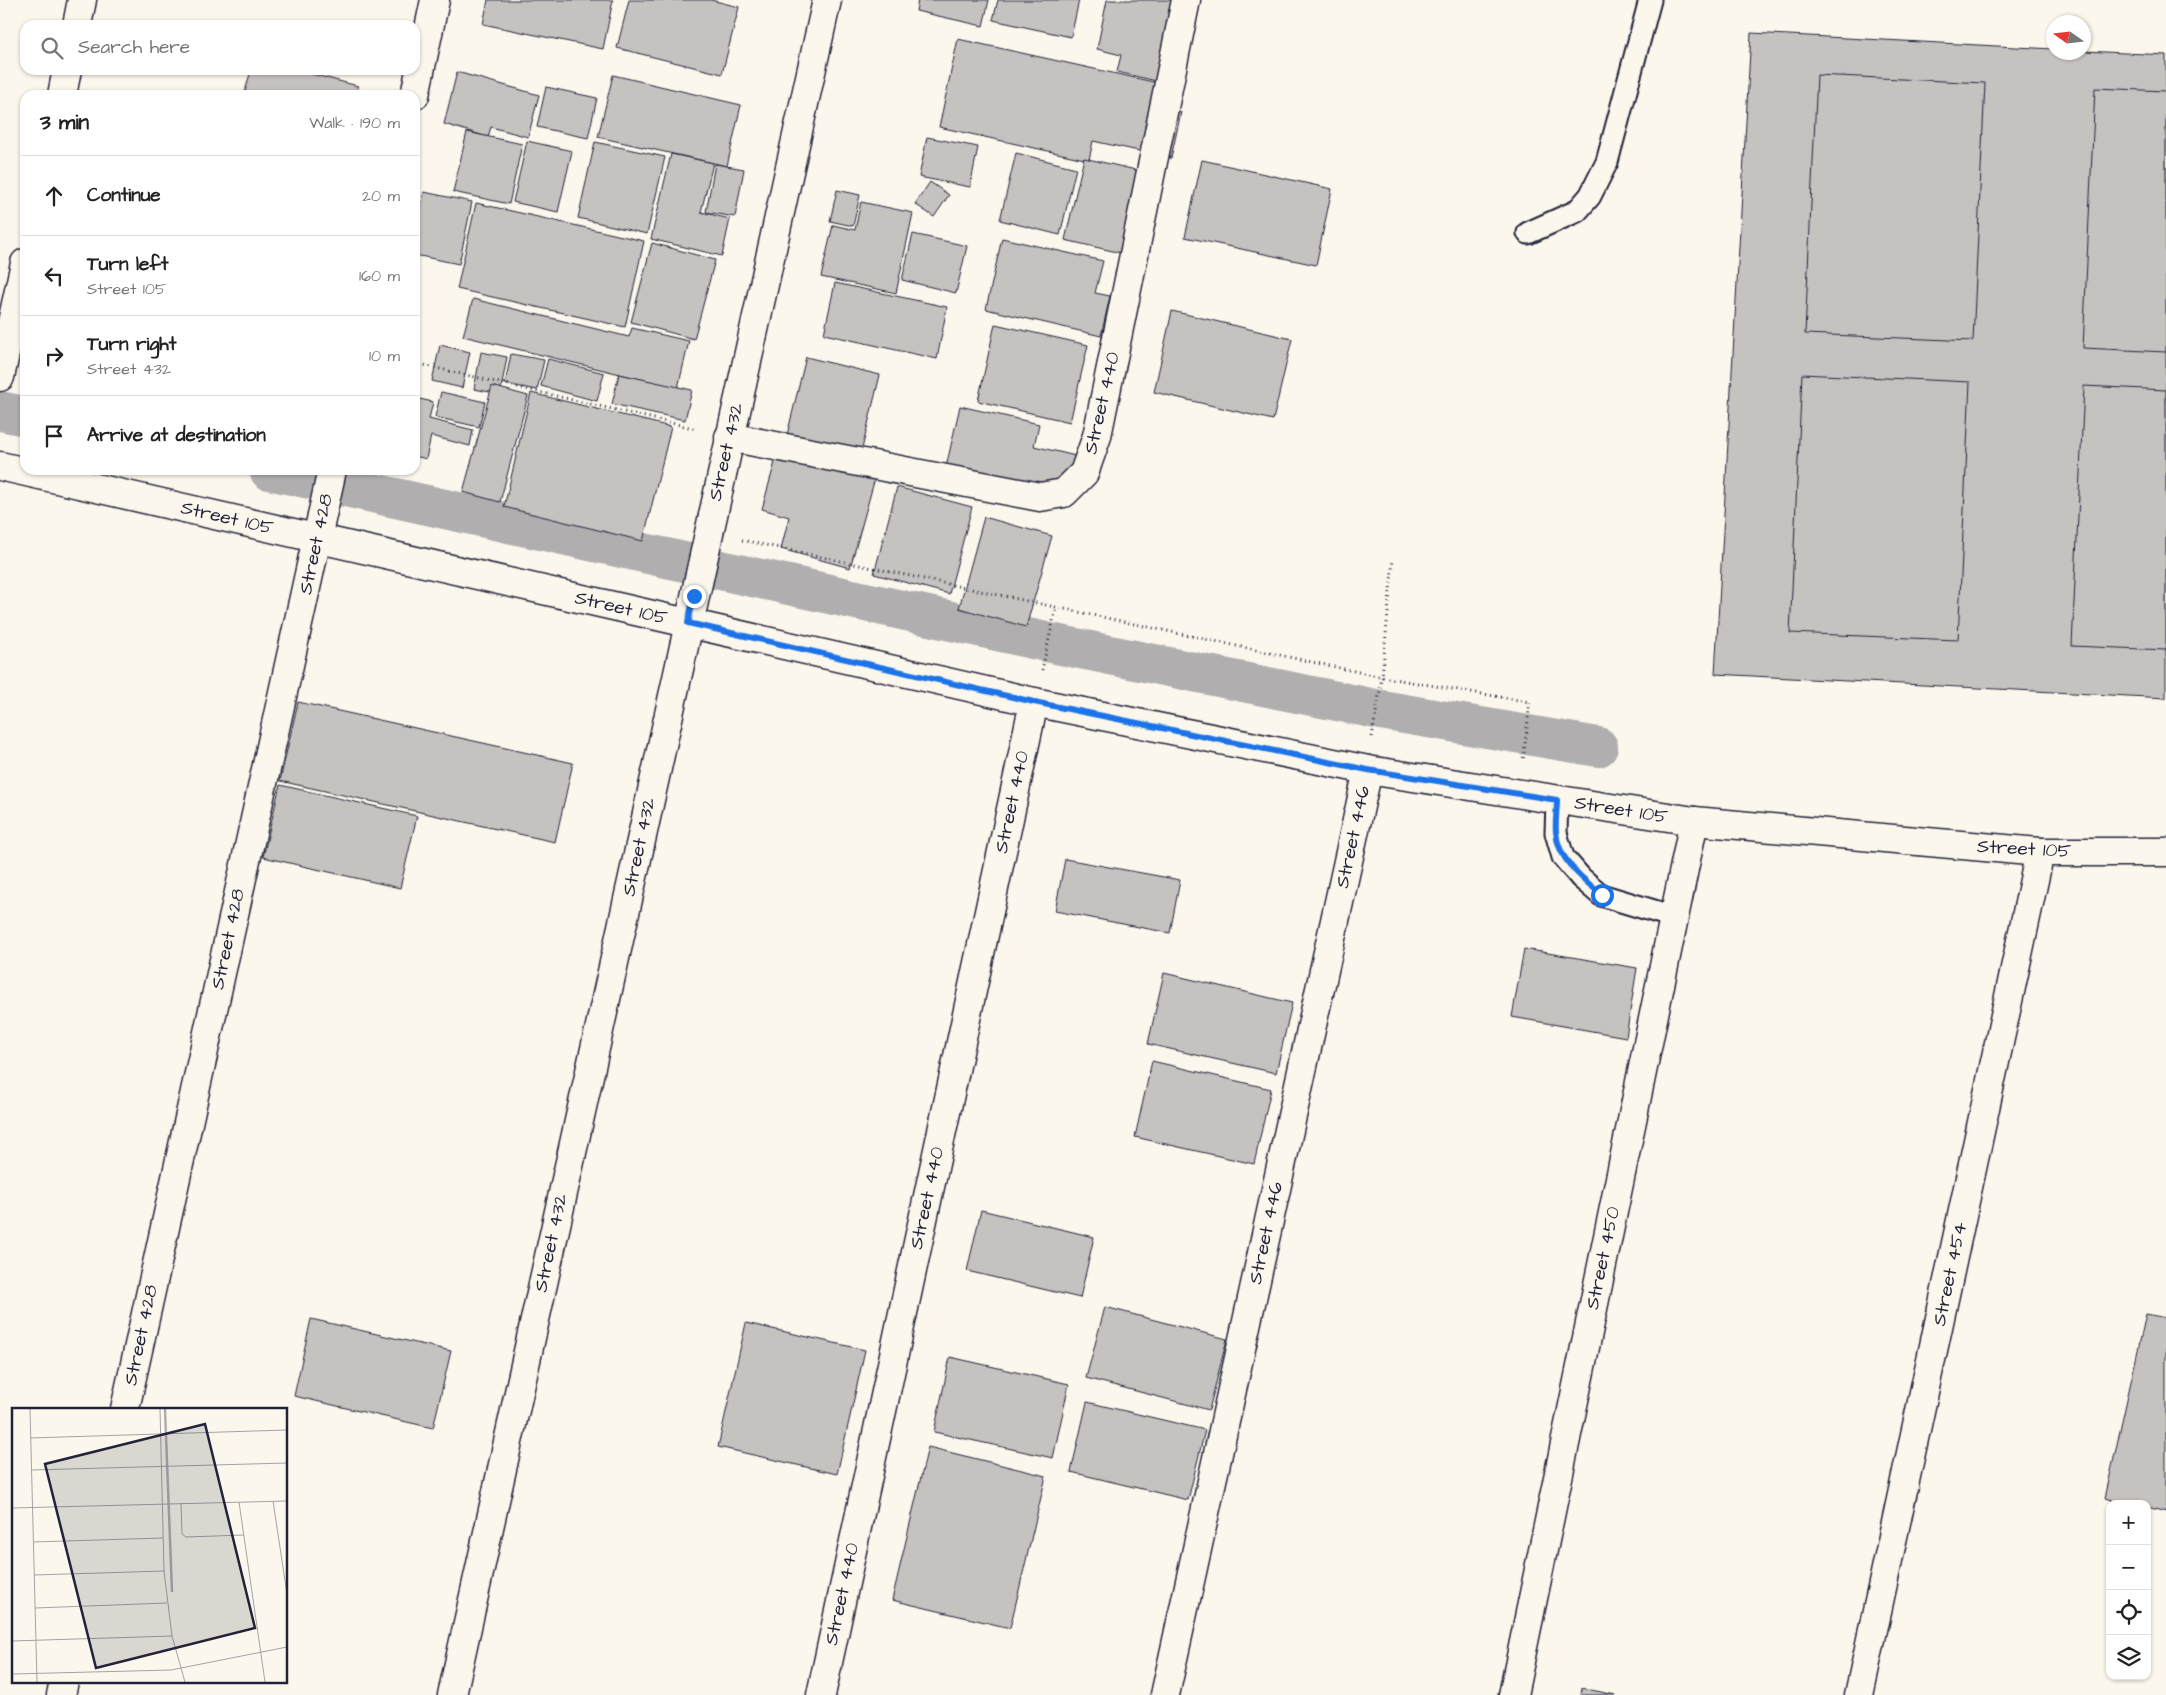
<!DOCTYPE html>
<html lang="en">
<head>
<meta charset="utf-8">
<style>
	:root { --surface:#fff; --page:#f6f6f6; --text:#222; --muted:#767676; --line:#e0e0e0 }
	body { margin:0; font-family:"Architects Daughter",sans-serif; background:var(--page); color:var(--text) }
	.controls { position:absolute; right:15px; bottom:15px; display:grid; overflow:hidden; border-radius:10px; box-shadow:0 1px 4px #0004 }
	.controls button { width:45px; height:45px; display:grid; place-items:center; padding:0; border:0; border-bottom:1px solid var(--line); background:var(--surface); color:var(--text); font:25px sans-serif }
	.compass { position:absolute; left:2046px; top:15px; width:45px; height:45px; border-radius:50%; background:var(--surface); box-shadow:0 1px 4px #0004; rotate:284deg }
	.stop { position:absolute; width:15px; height:15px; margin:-11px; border:4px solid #1a73e8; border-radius:50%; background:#fff }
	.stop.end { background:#1a73e8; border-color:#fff; box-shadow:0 1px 5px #0008 }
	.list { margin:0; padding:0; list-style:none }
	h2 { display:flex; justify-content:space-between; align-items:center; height:65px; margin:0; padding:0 20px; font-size:21px }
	h2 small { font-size:16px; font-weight:400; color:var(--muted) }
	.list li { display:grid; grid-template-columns:32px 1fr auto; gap:15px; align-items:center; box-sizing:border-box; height:80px; padding:0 20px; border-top:1px solid var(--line) }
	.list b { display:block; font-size:19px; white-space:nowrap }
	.list p { margin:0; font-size:16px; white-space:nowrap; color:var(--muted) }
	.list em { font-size:16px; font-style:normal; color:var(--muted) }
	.icon { flex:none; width:28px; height:28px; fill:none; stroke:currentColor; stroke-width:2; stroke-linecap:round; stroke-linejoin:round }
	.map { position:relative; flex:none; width:2166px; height:1695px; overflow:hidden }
	.search { position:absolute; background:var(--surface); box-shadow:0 1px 4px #0004; left:20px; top:20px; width:400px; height:55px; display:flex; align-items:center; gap:12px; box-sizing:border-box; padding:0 18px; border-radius:15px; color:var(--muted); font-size:19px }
	.panel { position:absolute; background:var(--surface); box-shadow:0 1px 4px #0004; left:20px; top:90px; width:400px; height:385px; border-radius:15px }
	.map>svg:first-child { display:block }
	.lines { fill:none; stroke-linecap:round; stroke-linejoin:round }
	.canal { stroke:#b1aeb0; stroke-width:40 }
	.building { fill:#c6c2c0; stroke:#22223b }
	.lane-casing { stroke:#22223b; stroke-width:25 }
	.street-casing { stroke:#22223b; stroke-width:31 }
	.secondary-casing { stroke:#22223b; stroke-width:31 }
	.path { stroke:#22223b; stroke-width:3; stroke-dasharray:1 4; stroke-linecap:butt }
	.lane { stroke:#fbf7ec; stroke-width:21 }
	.street { stroke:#fbf7ec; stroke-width:28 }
	.secondary { stroke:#fbf7ec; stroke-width:28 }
	.route { stroke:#1a73e8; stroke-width:6 }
	.labels { text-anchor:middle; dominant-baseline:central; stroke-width:4.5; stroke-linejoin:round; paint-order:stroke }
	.street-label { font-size:19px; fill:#22223b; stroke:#fbf7ec }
	.inset-river { fill:none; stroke:#b1aeb0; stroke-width:2.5 }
	.inset-road { fill:none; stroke:#a4a2a5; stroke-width:1 }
	.view { fill:#22223b; fill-opacity:0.15; stroke:#22223b; stroke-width:2.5 }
	.inset-edge { fill:none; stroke:#22223b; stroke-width:2.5 }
</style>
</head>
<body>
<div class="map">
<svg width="2166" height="1695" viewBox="0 0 2166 1695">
	<rect width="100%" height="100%" fill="#fbf7ec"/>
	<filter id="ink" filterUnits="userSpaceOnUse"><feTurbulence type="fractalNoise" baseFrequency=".02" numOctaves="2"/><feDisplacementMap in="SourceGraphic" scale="10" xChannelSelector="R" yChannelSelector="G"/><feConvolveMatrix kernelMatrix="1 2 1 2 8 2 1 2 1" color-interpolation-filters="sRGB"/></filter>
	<g filter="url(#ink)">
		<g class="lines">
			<g class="canal">
				<path d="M 0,411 L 25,416"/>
				<path d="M 269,470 L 1046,642 L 1381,710 L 1598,747"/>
			</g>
		</g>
		<g class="building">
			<path d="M 488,0 L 613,0 L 603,49 L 483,24 Z"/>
			<path d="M 629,0 L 711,0 L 739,7 L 722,74 L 617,48 Z"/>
			<path d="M 918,0 L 989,0 L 983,26 L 916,11 Z"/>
			<path d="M 998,0 L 1079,0 L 1071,37 L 993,20 Z"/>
			<path d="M 1107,0 L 1178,0 L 1161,82 L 1117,72 L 1121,55 L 1097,49 Z"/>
			<path d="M 1751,33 L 2054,49 L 2054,52 L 2084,52 L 2084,51 L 2166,55 L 2166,698 L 1715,674 Z"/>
			<path d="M 958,39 L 1158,83 L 1153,107 L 1181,112 L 1171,158 L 1093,141 L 1089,160 L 939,127 Z"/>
			<path d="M 251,70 L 296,70 L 358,86 L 355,95 L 244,95 Z"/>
			<path d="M 457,72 L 539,95 L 528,137 L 491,127 L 488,137 L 444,124 Z"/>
			<path d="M 613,75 L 741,105 L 727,166 L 598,137 Z"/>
			<path d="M 1817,75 L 1985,83 L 1973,341 L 1805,334 Z"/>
			<path d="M 546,87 L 597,98 L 588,138 L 537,127 Z"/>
			<path d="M 2095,88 L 2166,91 L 2166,352 L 2083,348 Z"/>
			<path d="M 467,132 L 522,144 L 509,204 L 453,192 Z"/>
			<path d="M 927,137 L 978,147 L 970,187 L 919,177 Z"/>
			<path d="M 527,141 L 572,151 L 558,212 L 513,202 Z"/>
			<path d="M 595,142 L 665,157 L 647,234 L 578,218 Z"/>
			<path d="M 1016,153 L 1076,168 L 1060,235 L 1000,220 Z"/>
			<path d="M 671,154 L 713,163 L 701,212 L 730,219 L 722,256 L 651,239 Z"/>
			<path d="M 1084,158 L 1153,174 L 1134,256 L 1065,240 Z"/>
			<path d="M 1202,160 L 1332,189 L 1316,265 L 1185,237 Z"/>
			<path d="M 715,164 L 744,169 L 735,217 L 706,212 Z"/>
			<path d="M 930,182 L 949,195 L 934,217 L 915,204 Z"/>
			<path d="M 837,190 L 860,195 L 853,226 L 830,221 Z"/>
			<path d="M 424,192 L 472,202 L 459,264 L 415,255 L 415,234 Z"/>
			<path d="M 861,202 L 913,213 L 896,293 L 821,277 L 833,225 L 855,230 Z"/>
			<path d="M 476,203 L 644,241 L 625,327 L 457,289 Z"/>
			<path d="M 913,234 L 967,246 L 956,293 L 902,280 Z"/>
			<path d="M 1002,238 L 1103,261 L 1095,293 L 1110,296 L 1101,336 L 986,309 Z"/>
			<path d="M 652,243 L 715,260 L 694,339 L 631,322 Z"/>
			<path d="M 835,283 L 947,307 L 937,359 L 824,334 Z"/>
			<path d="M 473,299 L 629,337 L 632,328 L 689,341 L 678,388 L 463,336 Z"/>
			<path d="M 1172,311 L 1292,339 L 1273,420 L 1154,392 Z"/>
			<path d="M 995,324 L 1088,345 L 1070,422 L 978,401 Z"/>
			<path d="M 440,345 L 470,352 L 462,388 L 432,381 Z"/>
			<path d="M 481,352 L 507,357 L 500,394 L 474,389 Z"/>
			<path d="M 511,354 L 544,360 L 537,390 L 505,384 Z"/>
			<path d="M 806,357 L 880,375 L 860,457 L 786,439 Z"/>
			<path d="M 548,359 L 604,373 L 597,401 L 541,386 Z"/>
			<path d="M 619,374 L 692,390 L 685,420 L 612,404 Z"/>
			<path d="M 1802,374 L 1970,382 L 1958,640 L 1790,633 Z"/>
			<path d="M 492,386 L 528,396 L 500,502 L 463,492 Z"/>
			<path d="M 2084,386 L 2166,390 L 2166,650 L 2072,646 Z"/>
			<path d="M 441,392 L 485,402 L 479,427 L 435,417 Z"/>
			<path d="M 531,393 L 671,427 L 643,541 L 504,507 Z"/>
			<path d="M 415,398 L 433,402 L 429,419 L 473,430 L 470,446 L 431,436 L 426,459 L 415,456 Z"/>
			<path d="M 960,406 L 1039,424 L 1034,446 L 1084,458 L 1075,497 L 946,467 Z"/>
			<path d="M 778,451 L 875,478 L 850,568 L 781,549 L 789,517 L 762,509 Z"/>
			<path d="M 897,487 L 972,507 L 949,594 L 874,574 Z"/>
			<path d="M 984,517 L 1052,536 L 1026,627 L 959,608 Z"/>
			<path d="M 298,702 L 573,763 L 555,842 L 280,781 Z"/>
			<path d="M 280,785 L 417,816 L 400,888 L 263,857 Z"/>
			<path d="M 1065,859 L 1180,880 L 1170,933 L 1055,911 Z"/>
			<path d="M 1524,949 L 1637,968 L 1626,1037 L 1512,1017 Z"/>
			<path d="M 1164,973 L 1292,1003 L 1276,1073 L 1148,1044 Z"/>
			<path d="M 1152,1061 L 1271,1089 L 1254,1164 L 1135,1137 Z"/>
			<path d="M 981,1210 L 1094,1237 L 1080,1298 L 967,1271 Z"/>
			<path d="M 1105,1307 L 1227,1339 L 1209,1410 L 1086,1378 Z"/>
			<path d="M 2146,1314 L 2166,1318 L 2166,1512 L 2147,1507 L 2147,1504 L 2131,1504 L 2105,1498 Z"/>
			<path d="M 311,1319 L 451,1351 L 433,1428 L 294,1396 Z"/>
			<path d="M 746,1323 L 865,1350 L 837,1474 L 718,1447 Z"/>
			<path d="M 950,1357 L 1069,1384 L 1053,1458 L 934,1432 Z"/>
			<path d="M 1087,1402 L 1205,1430 L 1188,1500 L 1071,1472 Z"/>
			<path d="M 928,1447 L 1046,1476 L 1010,1628 L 892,1600 Z"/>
			<path d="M 1582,1688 L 1615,1695 L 1581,1695 Z"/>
		</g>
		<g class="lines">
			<g class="lane-casing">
				<g id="lane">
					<path d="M 1528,233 L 1577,211 L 1590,196 L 1607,162 L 1650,0"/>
					<path d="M 1557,800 L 1556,833 L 1563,857 L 1581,878 L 1601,895 L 1674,917"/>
				</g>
			</g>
			<g class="street-casing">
				<g id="street">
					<path d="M 77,25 L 82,0"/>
					<path d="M 62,95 L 67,70"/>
					<path d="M 415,95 L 435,0"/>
					<path d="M 0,377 L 25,263"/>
					<path d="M 729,437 L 1040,497 L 1064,493 L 1084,473 L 1097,436 L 1186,0"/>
					<path d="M 125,1409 L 332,470"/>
					<path d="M 61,1695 L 64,1681"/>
					<path d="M 821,1695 L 1034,702"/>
					<path d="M 1165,1695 L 1368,770"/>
					<path d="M 1513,1695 L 1694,821"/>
					<path d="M 1859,1695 L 2040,852"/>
				</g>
			</g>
			<g class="secondary-casing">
				<g id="secondary">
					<path d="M 0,466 L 1034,702 L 1368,770 L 1694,821 L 2040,852 L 2166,852"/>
					<path d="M 452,1695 L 827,0"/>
				</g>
			</g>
			<g class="path">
				<path d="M 415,363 L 697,429"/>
				<path d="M 742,540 L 1382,677 L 1530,702 L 1523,761"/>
				<path d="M 1042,670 L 1056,608"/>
				<path d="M 1372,737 L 1382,677 L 1393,559"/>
			</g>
			<use href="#lane" class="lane"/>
			<use href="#street" class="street"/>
			<use href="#secondary" class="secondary"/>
		</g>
	</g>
	<g class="lines" filter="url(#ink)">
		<path class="route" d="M 694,596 L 688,623 L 1034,702 L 1368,770 L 1557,800 C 1557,810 1555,821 1556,832 C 1558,860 1582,878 1602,895"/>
	</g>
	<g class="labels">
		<g class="street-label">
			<text transform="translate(1102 403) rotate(-77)">Street 440</text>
			<text transform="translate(726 452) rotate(-77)">Street 432</text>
			<text transform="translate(227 518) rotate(13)">Street 105</text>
			<text transform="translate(316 544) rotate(-78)">Street 428</text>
			<text transform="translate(621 608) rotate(13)">Street 105</text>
			<text transform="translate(1012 802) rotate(-78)">Street 440</text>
			<text transform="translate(1621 810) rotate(9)">Street 105</text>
			<text transform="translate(1353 837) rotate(-78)">Street 446</text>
			<text transform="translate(639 847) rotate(-78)">Street 432</text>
			<text transform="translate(2024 849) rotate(3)">Street 105</text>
			<text transform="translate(228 939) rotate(-78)">Street 428</text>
			<text transform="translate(927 1198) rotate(-78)">Street 440</text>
			<text transform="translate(1266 1233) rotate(-78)">Street 446</text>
			<text transform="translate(551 1243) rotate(-78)">Street 432</text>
			<text transform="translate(1603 1258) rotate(-78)">Street 450</text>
			<text transform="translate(1950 1274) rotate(-78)">Street 454</text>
			<text transform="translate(141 1335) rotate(-78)">Street 428</text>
			<text transform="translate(842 1594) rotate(-78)">Street 440</text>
		</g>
	</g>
	<g transform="translate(12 1408)">
		<rect width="275" height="275" fill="#fbf7ec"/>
		<path class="inset-river" d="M 153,1 L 160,184"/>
		<path class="inset-road" d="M 18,1 L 25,274M 148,1 L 152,163 L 160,228 L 173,274M 18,30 L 275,22M 19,62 L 275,55M 261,93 L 275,186M 227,94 L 253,274M 169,95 L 170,126 L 174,129 L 232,127M 0,100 L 275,93M 21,134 L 151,130M 22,167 L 152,163M 23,200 L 155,195M 0,233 L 160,228M 0,266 L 159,262 L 275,239"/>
		<path class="view" d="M 193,16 L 243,220 L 84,260 L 33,56 Z"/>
		<rect width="275" height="275" class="inset-edge"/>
	</g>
</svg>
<div class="controls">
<button>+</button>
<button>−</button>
<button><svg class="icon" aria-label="locate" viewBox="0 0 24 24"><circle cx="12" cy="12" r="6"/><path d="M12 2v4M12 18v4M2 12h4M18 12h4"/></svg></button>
<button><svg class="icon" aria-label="layers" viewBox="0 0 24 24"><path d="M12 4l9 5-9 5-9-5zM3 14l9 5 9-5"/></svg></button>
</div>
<svg class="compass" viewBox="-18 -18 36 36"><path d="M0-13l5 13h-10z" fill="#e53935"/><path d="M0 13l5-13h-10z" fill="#767676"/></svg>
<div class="stop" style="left:1602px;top:895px"></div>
<div class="stop end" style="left:694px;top:596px"></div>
<div class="search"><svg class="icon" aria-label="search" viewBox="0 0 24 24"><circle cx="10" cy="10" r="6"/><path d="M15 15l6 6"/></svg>Search here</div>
<section class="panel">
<h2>3 min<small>Walk · 190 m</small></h2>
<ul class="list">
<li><svg class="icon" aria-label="ahead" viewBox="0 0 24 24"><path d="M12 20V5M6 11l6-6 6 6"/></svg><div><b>Continue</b></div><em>20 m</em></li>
<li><svg class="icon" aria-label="left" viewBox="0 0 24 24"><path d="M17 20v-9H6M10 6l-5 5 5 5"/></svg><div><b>Turn left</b><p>Street 105</p></div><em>160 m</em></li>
<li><svg class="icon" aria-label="right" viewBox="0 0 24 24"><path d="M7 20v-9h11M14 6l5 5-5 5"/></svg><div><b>Turn right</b><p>Street 432</p></div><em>10 m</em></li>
<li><svg class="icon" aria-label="arrive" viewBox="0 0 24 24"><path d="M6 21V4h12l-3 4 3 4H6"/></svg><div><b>Arrive at destination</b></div></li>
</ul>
</section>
</div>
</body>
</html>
